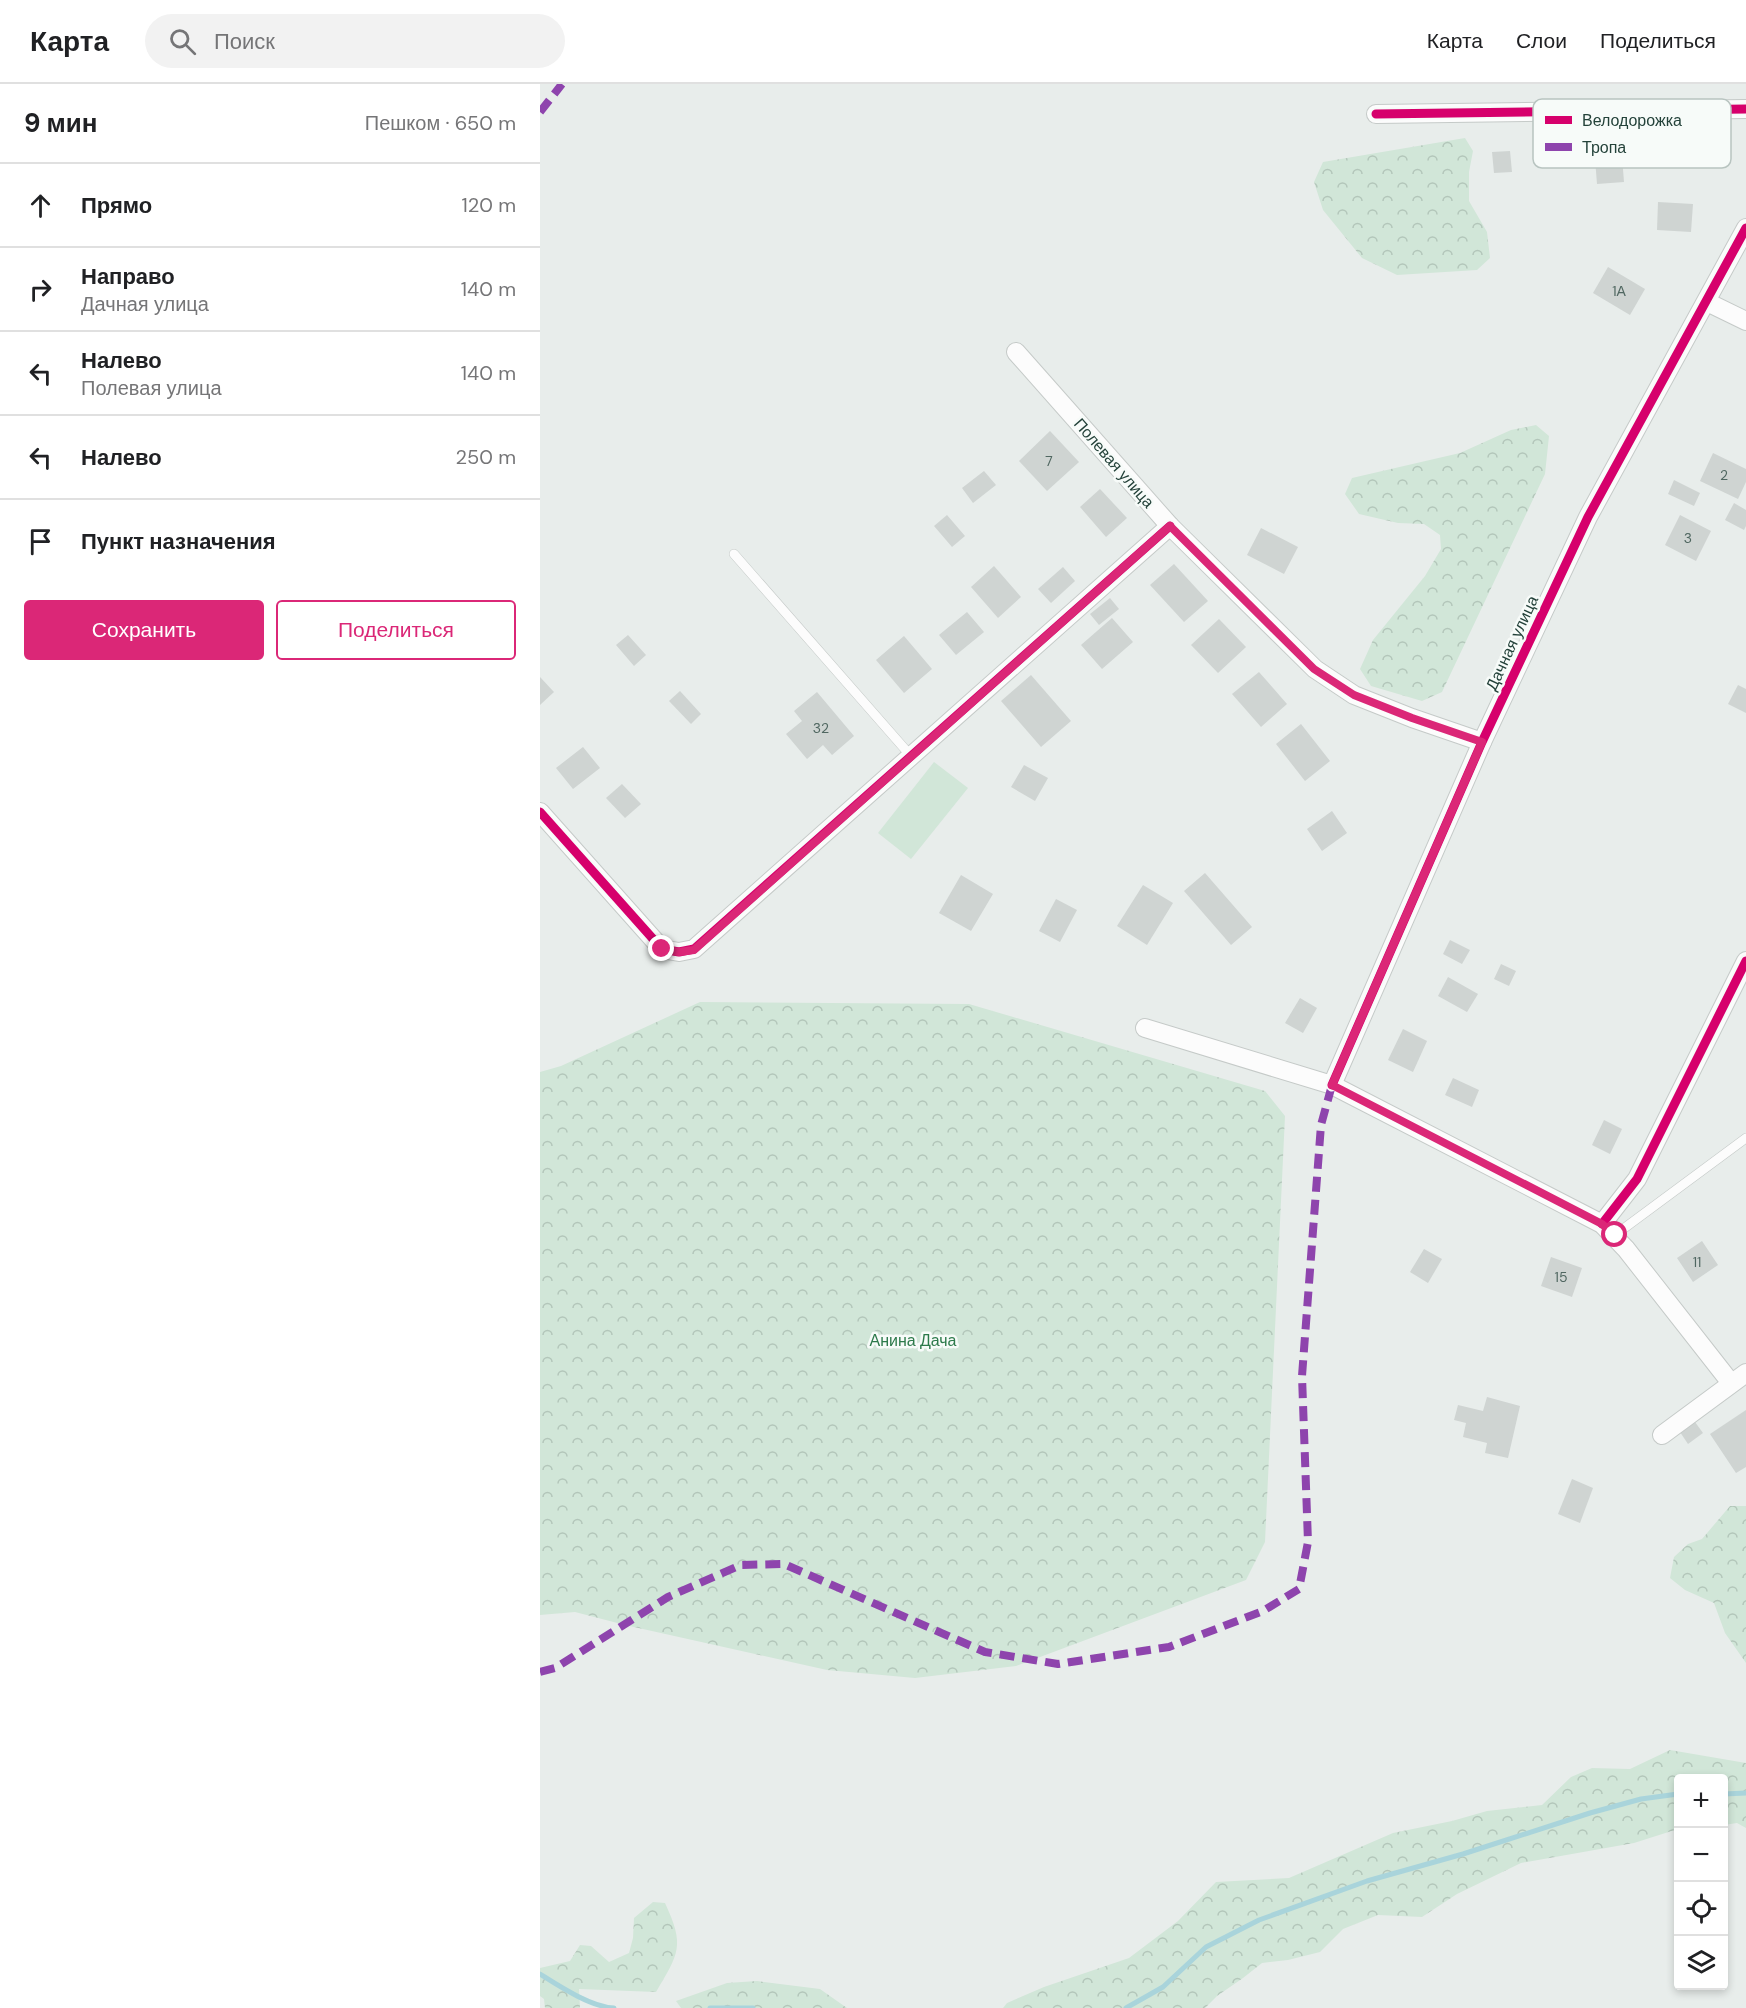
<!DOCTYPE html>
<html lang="ru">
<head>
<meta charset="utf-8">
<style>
	:root { --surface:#fff; --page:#f2f2f2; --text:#202124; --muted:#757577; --line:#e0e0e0; --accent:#db2777 }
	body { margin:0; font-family:"DM Sans",sans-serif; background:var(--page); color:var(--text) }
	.controls { position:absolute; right:18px; bottom:18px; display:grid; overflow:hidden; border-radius:6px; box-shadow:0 3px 9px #0003 }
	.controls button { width:54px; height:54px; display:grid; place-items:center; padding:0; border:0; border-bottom:2px solid var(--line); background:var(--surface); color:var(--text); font:30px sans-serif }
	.stop { position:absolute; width:18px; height:18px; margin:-14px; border:4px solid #db2777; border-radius:50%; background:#fff }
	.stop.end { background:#db2777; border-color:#fff; box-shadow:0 2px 6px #0008 }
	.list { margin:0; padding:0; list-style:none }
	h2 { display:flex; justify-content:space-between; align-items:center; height:78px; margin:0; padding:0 24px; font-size:26px }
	h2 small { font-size:20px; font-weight:400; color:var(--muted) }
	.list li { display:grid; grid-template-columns:39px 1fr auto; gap:18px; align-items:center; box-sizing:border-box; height:84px; padding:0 24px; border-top:2px solid var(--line) }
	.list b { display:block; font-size:22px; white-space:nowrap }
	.list p { margin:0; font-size:20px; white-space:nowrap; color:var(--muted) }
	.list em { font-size:20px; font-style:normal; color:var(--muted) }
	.actions { display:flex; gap:12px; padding:18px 24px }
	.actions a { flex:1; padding:14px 0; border:2px solid var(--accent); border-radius:6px; text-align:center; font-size:21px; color:var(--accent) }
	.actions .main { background:var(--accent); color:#fff }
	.icon { flex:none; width:33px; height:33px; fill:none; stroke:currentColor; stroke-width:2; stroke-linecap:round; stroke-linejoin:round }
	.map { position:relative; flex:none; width:1206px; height:1924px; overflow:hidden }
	header { display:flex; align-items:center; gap:36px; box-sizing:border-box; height:84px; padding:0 30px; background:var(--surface); border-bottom:2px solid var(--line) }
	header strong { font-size:28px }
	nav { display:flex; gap:33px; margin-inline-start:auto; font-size:21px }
	.search { width:420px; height:54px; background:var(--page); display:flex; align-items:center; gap:15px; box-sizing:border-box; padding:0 21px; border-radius:33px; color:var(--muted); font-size:22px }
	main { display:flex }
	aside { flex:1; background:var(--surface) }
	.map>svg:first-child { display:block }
	.forest { fill:url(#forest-crowns) }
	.garden { fill:#d1e6d8 }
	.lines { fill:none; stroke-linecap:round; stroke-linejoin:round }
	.stream { stroke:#a9d4db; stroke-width:5 }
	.building { fill:#cfd4d2 }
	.lane-casing { stroke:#c5cac8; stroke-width:10 }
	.street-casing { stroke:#c5cac8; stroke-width:20 }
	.lane { stroke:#fcfcfc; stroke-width:9 }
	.street { stroke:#fcfcfc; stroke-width:18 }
	.quiet { stroke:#8e44ad; stroke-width:8; stroke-dasharray:15 8; stroke-linecap:butt }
	.cycleway-casing { stroke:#f7fbf9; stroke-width:13 }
	.cycleway { stroke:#d6006c; stroke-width:9 }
	.route { stroke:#db2777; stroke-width:8 }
	.labels { text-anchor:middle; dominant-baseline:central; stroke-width:5; stroke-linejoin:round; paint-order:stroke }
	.number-label { font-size:14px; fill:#506761 }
	.street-label { font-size:16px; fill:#24423a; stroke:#f7fbf9 }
	.park-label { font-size:16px; fill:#2d7a4b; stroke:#f7fbf9 }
	.key { fill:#f7fbf9; stroke:#b8c4c0; stroke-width:1.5 }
	.key-label { font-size:16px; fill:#24423a }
</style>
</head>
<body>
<header>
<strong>Карта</strong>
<div class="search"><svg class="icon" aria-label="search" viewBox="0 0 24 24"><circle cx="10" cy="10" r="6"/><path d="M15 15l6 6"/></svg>Поиск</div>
<nav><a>Карта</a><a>Слои</a><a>Поделиться</a></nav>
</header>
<main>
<aside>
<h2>9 мин<small>Пешком · 650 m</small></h2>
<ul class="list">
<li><svg class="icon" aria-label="ahead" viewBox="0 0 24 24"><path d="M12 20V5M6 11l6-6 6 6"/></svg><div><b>Прямо</b></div><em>120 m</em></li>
<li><svg class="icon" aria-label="right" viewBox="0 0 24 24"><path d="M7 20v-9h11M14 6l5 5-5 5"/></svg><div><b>Направо</b><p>Дачная улица</p></div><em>140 m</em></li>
<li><svg class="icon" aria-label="left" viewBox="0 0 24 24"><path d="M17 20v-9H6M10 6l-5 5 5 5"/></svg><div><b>Налево</b><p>Полевая улица</p></div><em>140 m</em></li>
<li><svg class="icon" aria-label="left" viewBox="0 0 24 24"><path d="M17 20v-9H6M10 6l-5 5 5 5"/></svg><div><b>Налево</b></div><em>250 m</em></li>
<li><svg class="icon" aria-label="arrive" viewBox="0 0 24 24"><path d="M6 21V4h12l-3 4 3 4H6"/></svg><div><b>Пункт назначения</b></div></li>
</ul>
<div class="actions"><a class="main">Сохранить</a><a>Поделиться</a></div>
</aside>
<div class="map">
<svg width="1206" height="1924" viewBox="0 0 1206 1924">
	<defs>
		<pattern id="forest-crowns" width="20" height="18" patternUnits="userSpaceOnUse" patternTransform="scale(1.5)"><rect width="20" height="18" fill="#d1e6d8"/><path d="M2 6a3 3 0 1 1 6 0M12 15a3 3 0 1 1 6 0" fill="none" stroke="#b3c6ba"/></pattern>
	</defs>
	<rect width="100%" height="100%" fill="#e8edeb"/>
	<g class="forest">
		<path d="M 925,54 L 933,67 L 929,88 L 929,117 L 947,148 L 950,174 L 937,186 L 857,191 L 822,174 L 783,126 L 774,98 L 783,78 Z"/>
		<path d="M 996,341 L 1009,352 L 1005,390 L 902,608 L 882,617 L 831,602 L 820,585 L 833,556 L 885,492 L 901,465 L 900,451 L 884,440 L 858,439 L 819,430 L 805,410 L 812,394 L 920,369 L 971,346 Z"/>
		<path d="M 160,918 L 429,920 L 725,1007 L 745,1032 L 725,1458 L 706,1496 L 476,1582 L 375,1594 L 287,1586 L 85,1541 L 35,1528 L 0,1531 L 0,988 L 21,982 Z"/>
		<path d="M 1190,1422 L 1206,1422 L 1206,1579 L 1185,1549 L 1174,1519 L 1145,1506 L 1130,1494 L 1134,1473 L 1148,1460 L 1162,1455 Z"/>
		<path d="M 1130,1666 L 1206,1679 L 1206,1744 L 1197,1739 L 1184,1741 L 1184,1694 L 1138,1694 L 1138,1745 L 1094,1759 L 981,1779 L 917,1810 L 882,1833 L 838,1831 L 803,1845 L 780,1868 L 748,1876 L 722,1879 L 703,1894 L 677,1912 L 665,1924 L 463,1924 L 467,1919 L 504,1903 L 589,1874 L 638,1837 L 676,1798 L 749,1794 L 853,1749 L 912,1737 L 947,1727 L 1002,1721 L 1031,1693 L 1052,1684 L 1090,1685 Z"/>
		<path d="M 113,1818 L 125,1819 C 145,1862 139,1869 116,1908 L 39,1905 L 40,1924 L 5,1924 L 4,1915 L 0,1912 L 0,1884 L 30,1877 L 40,1861 L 51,1862 L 69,1878 L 89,1869 L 93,1854 L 94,1834 Z"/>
		<path d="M 217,1897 L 280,1905 L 307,1924 L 141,1924 L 136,1917 L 187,1899 Z"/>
	</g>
	<path class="garden" d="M 394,678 L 428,704 L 371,775 L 338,749 Z"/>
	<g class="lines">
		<g class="stream">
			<path d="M 1184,1710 L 1206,1709"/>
			<path d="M 0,1890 C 19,1902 51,1923 74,1924"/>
			<path d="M 170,1924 L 213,1924"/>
			<path d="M 586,1924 L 623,1903 L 666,1863 L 719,1836 L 827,1797 L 923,1770 L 1050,1729 L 1101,1715 L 1138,1710"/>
		</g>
	</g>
	<g class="building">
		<path d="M 1081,60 L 1084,98 L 1057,100 L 1054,62 Z"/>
		<path d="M 970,67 L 972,88 L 954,89 L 952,68 Z"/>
		<path d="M 1118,118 L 1153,120 L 1151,148 L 1117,146 Z"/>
		<path d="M 1068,183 L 1105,205 L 1090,231 L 1053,209 Z"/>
		<path d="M 510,347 L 539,378 L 507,407 L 479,377 Z"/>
		<path d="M 1173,369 L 1206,385 L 1206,398 L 1198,415 L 1160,397 Z"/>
		<path d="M 444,387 L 456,401 L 433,419 L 422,404 Z"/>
		<path d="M 1134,396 L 1160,409 L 1154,422 L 1128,410 Z"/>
		<path d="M 560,405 L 587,434 L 566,453 L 540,423 Z"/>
		<path d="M 1194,419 L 1206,426 L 1206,442 L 1204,446 L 1185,436 Z"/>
		<path d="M 407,431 L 425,452 L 412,463 L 394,442 Z"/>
		<path d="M 1140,431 L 1171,447 L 1156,477 L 1125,461 Z"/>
		<path d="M 721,444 L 758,463 L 744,490 L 707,471 Z"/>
		<path d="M 634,480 L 668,517 L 644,538 L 610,501 Z"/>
		<path d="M 454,482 L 481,513 L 458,534 L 431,503 Z"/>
		<path d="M 523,483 L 535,497 L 511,519 L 498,505 Z"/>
		<path d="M 570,514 L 579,525 L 559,541 L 550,530 Z"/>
		<path d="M 427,528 L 444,548 L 416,571 L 399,551 Z"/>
		<path d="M 572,534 L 593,558 L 562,585 L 541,561 Z"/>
		<path d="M 679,535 L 706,563 L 678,589 L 651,561 Z"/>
		<path d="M 88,551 L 106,571 L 94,582 L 76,561 Z"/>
		<path d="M 364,552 L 392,585 L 364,609 L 336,576 Z"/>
		<path d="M 719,588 L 747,620 L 721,643 L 692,610 Z"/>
		<path d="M 491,591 L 531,637 L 501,663 L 461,617 Z"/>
		<path d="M 0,593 L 14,608 L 0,621 Z"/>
		<path d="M 1198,601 L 1206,605 L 1206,629 L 1188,620 Z"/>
		<path d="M 140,607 L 161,630 L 151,640 L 129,617 Z"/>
		<path d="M 277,608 L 314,652 L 292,671 L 283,661 L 267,675 L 246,650 L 262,637 L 254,627 Z"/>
		<path d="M 761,640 L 790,677 L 765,697 L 736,660 Z"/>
		<path d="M 43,663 L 60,684 L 33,705 L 16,684 Z"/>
		<path d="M 484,681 L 508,694 L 495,717 L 471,703 Z"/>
		<path d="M 82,700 L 101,720 L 85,734 L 66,714 Z"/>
		<path d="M 792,727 L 807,749 L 782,767 L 767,745 Z"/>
		<path d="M 665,789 L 712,843 L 691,861 L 644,807 Z"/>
		<path d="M 421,791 L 453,810 L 431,847 L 399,829 Z"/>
		<path d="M 603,801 L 633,819 L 607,861 L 577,842 Z"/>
		<path d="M 516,815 L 537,826 L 520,858 L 499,847 Z"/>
		<path d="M 910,856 L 930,866 L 922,880 L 903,870 Z"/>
		<path d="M 961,880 L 976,887 L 969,902 L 954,895 Z"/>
		<path d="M 908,893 L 938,910 L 927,928 L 898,912 Z"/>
		<path d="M 760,914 L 777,924 L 763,949 L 745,939 Z"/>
		<path d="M 863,945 L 887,957 L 873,988 L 848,976 Z"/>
		<path d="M 913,994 L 939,1006 L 932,1023 L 905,1011 Z"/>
		<path d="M 1064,1036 L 1082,1045 L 1070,1070 L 1052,1061 Z"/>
		<path d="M 1162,1157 L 1178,1181 L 1153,1198 L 1137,1174 Z"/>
		<path d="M 884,1165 L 902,1175 L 888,1199 L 870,1188 Z"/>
		<path d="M 1011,1173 L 1042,1184 L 1032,1213 L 1001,1202 Z"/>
		<path d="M 947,1313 L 980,1322 L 968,1374 L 945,1369 L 947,1359 L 923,1353 L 926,1339 L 914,1336 L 918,1321 L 943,1327 Z"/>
		<path d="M 1206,1326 L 1206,1383 L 1196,1389 L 1170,1350 Z"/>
		<path d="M 1155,1338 L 1163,1349 L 1148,1360 L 1140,1348 Z"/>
		<path d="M 1032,1395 L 1053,1404 L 1040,1439 L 1018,1430 Z"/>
	</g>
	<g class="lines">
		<g class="lane-casing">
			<g id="lane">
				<path d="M 194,470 L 371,672"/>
				<path d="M 1075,1151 L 1206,1054"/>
			</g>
		</g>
		<g class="street-casing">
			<g id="street">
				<path d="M 836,30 L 1206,25"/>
				<path d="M 1167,218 L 1206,237"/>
				<path d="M 476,268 L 630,442 L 775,585 L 814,611 L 872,634 L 942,658"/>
				<path d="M 0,728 L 122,865 L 139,868 L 154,865 L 630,442"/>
				<path d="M 605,944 L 792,1001 L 1062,1140 L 1086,1165 L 1191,1299"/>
				<path d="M 792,1001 L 942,658 L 1048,433 L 1206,144"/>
				<path d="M 1062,1140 L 1097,1095 L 1206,877"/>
				<path d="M 1122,1351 L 1206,1289"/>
			</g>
		</g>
		<use href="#lane" class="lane"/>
		<use href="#street" class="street"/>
		<g class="quiet">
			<path d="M 0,28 L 22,0"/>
			<path d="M 0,1588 L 15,1584 L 128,1513 L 201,1481 L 244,1480 L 445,1568 L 518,1580 L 629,1563 L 723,1527 L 759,1505 L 768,1458 L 762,1292 L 781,1041 L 792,1001"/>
		</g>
		<g class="cycleway-casing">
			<g id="cycleway">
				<path d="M 836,30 L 1206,25"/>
				<path d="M 0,728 L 122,865 L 139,868 L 154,865 L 630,442"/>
				<path d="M 792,1001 L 942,658 L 1048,433 L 1206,144"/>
				<path d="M 1062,1140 L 1097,1095 L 1206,877"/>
			</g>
		</g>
		<use href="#cycleway" class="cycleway"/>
	</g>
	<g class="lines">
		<path class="route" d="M 122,865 L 139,868 L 154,866 L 630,442 L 774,585 L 814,611 L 872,634 L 942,658 L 792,1001 L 1062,1140 L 1075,1151"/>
	</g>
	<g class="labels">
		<g class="number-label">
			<text x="1079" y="207">1А</text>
			<text x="509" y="377">7</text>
			<text x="1184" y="391">2</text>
			<text x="1148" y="454">3</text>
			<text x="281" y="644">32</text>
			<text x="1157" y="1178">11</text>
			<text x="1021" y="1193">15</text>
		</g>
		<g class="street-label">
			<text transform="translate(574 379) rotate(49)">Полевая улица</text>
			<text transform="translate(972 559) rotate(-65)">Дачная улица</text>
		</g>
		<g class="park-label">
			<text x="373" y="1256">Анина Дача</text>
		</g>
	</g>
	<rect x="993" y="15" width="198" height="69" rx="9" class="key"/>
	<rect x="1005" y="32" width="27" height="8" fill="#d6006c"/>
	<rect x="1005" y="59" width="27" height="8" fill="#8e44ad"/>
	<g class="key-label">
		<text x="1042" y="42">Велодорожка</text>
		<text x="1042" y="69">Тропа</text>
	</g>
</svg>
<div class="controls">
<button>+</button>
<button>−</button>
<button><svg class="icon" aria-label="locate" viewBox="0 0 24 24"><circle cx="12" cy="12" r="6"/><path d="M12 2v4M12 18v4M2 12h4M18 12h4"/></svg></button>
<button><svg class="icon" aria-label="layers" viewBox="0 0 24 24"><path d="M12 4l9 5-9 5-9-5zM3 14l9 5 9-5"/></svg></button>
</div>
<div class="stop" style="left:1075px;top:1151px"></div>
<div class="stop end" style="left:122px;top:865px"></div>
</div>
</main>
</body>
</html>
